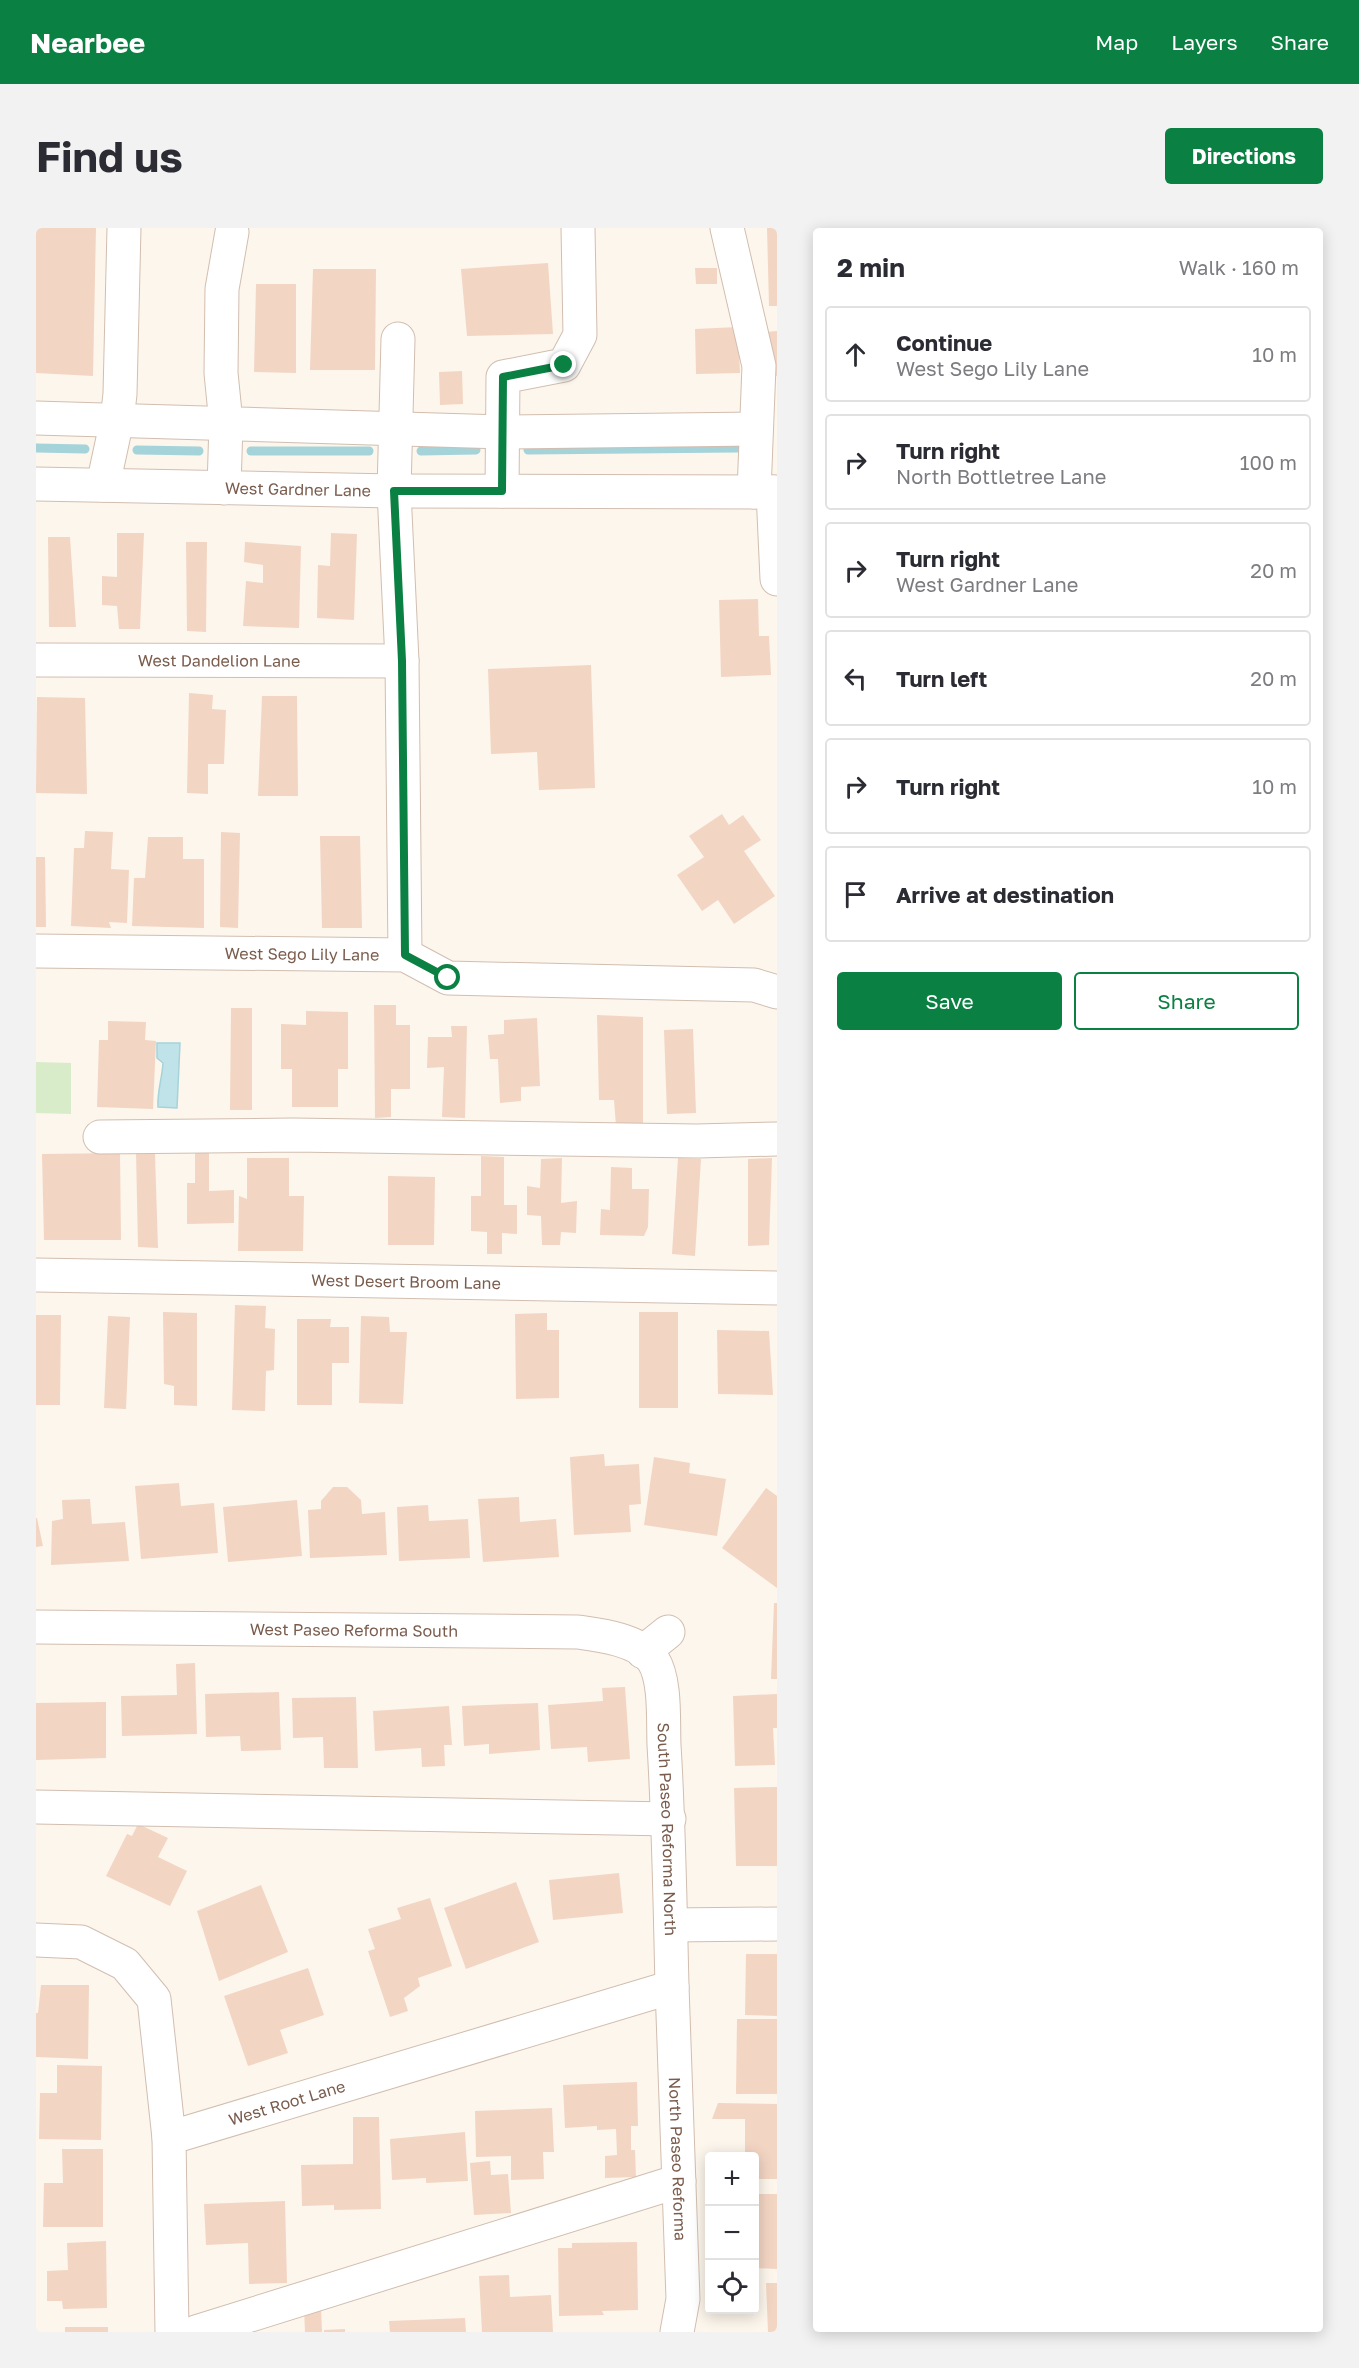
<!DOCTYPE html>
<html lang="en">
<head>
<meta charset="utf-8">
<style>
	:root { --surface:#fff; --page:#f2f2f3; --text:#2b2b33; --muted:#7c7c81; --line:#e1e1e2; --accent:#0b8043 }
	body { margin:0; font-family:"Golos Text",sans-serif; background:var(--page); color:var(--text) }
	.controls { position:absolute; right:18px; bottom:18px; display:grid; overflow:hidden; border-radius:6px; box-shadow:0 3px 15px #0003 }
	.controls button { width:54px; height:54px; display:grid; place-items:center; padding:0; border:0; border-bottom:2px solid var(--line); background:var(--surface); color:var(--text); font:30px sans-serif }
	.stop { position:absolute; width:18px; height:18px; margin:-14px; border:4px solid #0b8043; border-radius:50%; background:#fff }
	.stop.end { background:#0b8043; border-color:#fff; box-shadow:0 2px 6px #0008 }
	.list { margin:0; padding:0; list-style:none }
	h2 { display:flex; justify-content:space-between; align-items:center; height:78px; margin:0; padding:0 24px; font-size:26px }
	h2 small { font-size:20px; font-weight:400; color:var(--muted) }
	.list li { display:grid; grid-template-columns:39px 1fr auto; gap:18px; align-items:center; box-sizing:border-box; height:96px; margin:0 12px 12px; padding:0 12px; border:2px solid var(--line); border-radius:6px }
	.list b { display:block; font-size:22px; white-space:nowrap }
	.list p { margin:0; font-size:20px; white-space:nowrap; color:var(--muted) }
	.list em { font-size:20px; font-style:normal; color:var(--muted) }
	.actions { display:flex; gap:12px; padding:18px 24px }
	.actions a { flex:1; padding:14px 0; border:2px solid var(--accent); border-radius:6px; text-align:center; font-size:21px; color:var(--accent) }
	.actions .main { background:var(--accent); color:#fff }
	.icon { flex:none; width:33px; height:33px; fill:none; stroke:currentColor; stroke-width:2; stroke-linecap:round; stroke-linejoin:round }
	.map { position:relative; flex:none; width:741px; height:2104px; overflow:hidden; border-radius:6px }
	header { display:flex; align-items:center; gap:36px; box-sizing:border-box; height:84px; padding:0 30px; background:var(--accent); color:#fff }
	header strong { font-size:28px }
	nav { display:flex; gap:33px; margin-inline-start:auto; font-size:21px }
	.intro { display:flex; align-items:center; justify-content:space-between; box-sizing:border-box; height:144px; padding:0 36px }
	h1 { margin:0; font-size:42px }
	.button { padding:15px 27px; border-radius:6px; background:var(--accent); color:#fff; font-size:21px; font-weight:700 }
	main { display:flex; gap:36px; padding:0 36px }
	aside { flex:1; background:var(--surface); border-radius:6px; box-shadow:0 3px 15px #0003 }
	.map>svg:first-child { display:block }
	.green { fill:#d8ecc9 }
	.water { fill:#bfe3e8; stroke:#a5d3da; stroke-width:1.5 }
	.lines { fill:none; stroke-linecap:round; stroke-linejoin:round }
	.stream { stroke:#a5d3da; stroke-width:9 }
	.building { fill:#f3d5c3 }
	.minor-casing { stroke:#d1beb0; stroke-width:35 }
	.minor { stroke:#fff; stroke-width:33 }
	.route { stroke:#0b8043; stroke-width:8 }
	.labels { text-anchor:middle; dominant-baseline:central; stroke-width:4.5; stroke-linejoin:round; paint-order:stroke }
	.street-label { font-size:16px; fill:#7a5c4d; stroke:#fffaf3 }
</style>
</head>
<body>
<header>
<strong>Nearbee</strong>
<nav><a>Map</a><a>Layers</a><a>Share</a></nav>
</header>
<div class="intro"><h1>Find us</h1><a class="button">Directions</a></div>
<main>
<div class="map">
<svg width="741" height="2104" viewBox="0 0 741 2104">
	<rect width="100%" height="100%" fill="#fdf6ec"/>
	<path class="green" d="M 0,834 L 35,835 L 35,886 L 0,885 Z"/>
	<path class="water" d="M 121,815 L 144,815 L 141,880 L 122,879 C 121,864 126,851 127,835 L 121,830 Z"/>
	<g class="lines">
		<g class="stream">
			<path d="M 0,220 L 49,221"/>
			<path d="M 101,222 L 163,223"/>
			<path d="M 492,222 L 701,220"/>
			<path d="M 215,223 L 333,223"/>
			<path d="M 385,223 L 440,222"/>
		</g>
	</g>
	<g class="building">
		<path d="M 0,0 L 60,0 L 57,148 L 0,145 Z"/>
		<path d="M 731,0 L 741,0 L 741,78 L 733,78 Z"/>
		<path d="M 512,35 L 517,106 L 431,108 L 425,41 Z"/>
		<path d="M 659,40 L 681,40 L 681,56 L 660,56 Z"/>
		<path d="M 277,41 L 340,41 L 339,142 L 274,142 Z"/>
		<path d="M 220,56 L 260,56 L 260,145 L 218,144 Z"/>
		<path d="M 702,99 L 704,145 L 660,146 L 659,101 Z"/>
		<path d="M 741,103 L 741,148 L 734,148 L 730,104 Z"/>
		<path d="M 426,143 L 427,176 L 404,177 L 403,144 Z"/>
		<path d="M 81,305 L 108,305 L 104,401 L 83,401 L 81,378 L 66,377 L 66,348 L 81,349 Z"/>
		<path d="M 295,305 L 321,306 L 318,392 L 281,390 L 282,337 L 294,338 Z"/>
		<path d="M 12,309 L 34,309 L 40,399 L 13,399 Z"/>
		<path d="M 150,314 L 171,314 L 170,404 L 151,403 Z"/>
		<path d="M 209,314 L 265,318 L 263,400 L 207,398 L 210,353 L 227,355 L 227,337 L 208,334 Z"/>
		<path d="M 722,371 L 723,408 L 733,408 L 735,447 L 685,449 L 683,372 Z"/>
		<path d="M 555,437 L 559,560 L 503,562 L 501,524 L 455,526 L 452,441 Z"/>
		<path d="M 153,465 L 177,467 L 176,481 L 190,482 L 188,536 L 172,536 L 172,566 L 151,565 Z"/>
		<path d="M 226,468 L 261,468 L 262,568 L 222,568 Z"/>
		<path d="M 1,469 L 49,470 L 51,566 L 0,565 Z"/>
		<path d="M 686,586 L 693,597 L 707,587 L 725,612 L 708,623 L 739,668 L 698,696 L 682,672 L 666,683 L 641,647 L 668,629 L 653,608 Z"/>
		<path d="M 49,603 L 77,604 L 75,641 L 93,642 L 91,695 L 73,694 L 75,700 L 35,698 L 38,620 L 48,620 Z"/>
		<path d="M 185,604 L 204,605 L 202,700 L 184,699 Z"/>
		<path d="M 284,608 L 324,608 L 326,700 L 286,700 Z"/>
		<path d="M 112,609 L 147,609 L 147,631 L 168,631 L 168,700 L 96,698 L 98,650 L 109,650 Z"/>
		<path d="M 0,629 L 9,629 L 10,699 L 0,699 Z"/>
		<path d="M 338,777 L 360,777 L 360,797 L 374,797 L 374,861 L 355,861 L 355,889 L 339,890 Z"/>
		<path d="M 195,780 L 216,780 L 216,882 L 194,882 Z"/>
		<path d="M 270,783 L 312,784 L 312,841 L 302,841 L 302,879 L 256,879 L 256,841 L 245,841 L 245,796 L 270,797 Z"/>
		<path d="M 561,787 L 607,789 L 607,898 L 580,898 L 578,872 L 563,872 Z"/>
		<path d="M 501,790 L 504,858 L 485,859 L 485,873 L 464,875 L 462,831 L 454,831 L 452,807 L 468,806 L 468,792 Z"/>
		<path d="M 72,793 L 110,794 L 109,812 L 120,813 L 117,881 L 61,879 L 63,812 L 72,812 Z"/>
		<path d="M 415,798 L 431,798 L 429,890 L 406,889 L 408,839 L 391,840 L 392,809 L 416,809 Z"/>
		<path d="M 657,801 L 660,885 L 631,886 L 628,802 Z"/>
		<path d="M 159,919 L 173,919 L 173,963 L 198,962 L 198,995 L 151,996 L 151,955 L 159,955 Z"/>
		<path d="M 100,924 L 119,926 L 122,1020 L 102,1019 Z"/>
		<path d="M 84,925 L 85,1012 L 8,1012 L 6,926 Z"/>
		<path d="M 445,928 L 468,929 L 468,977 L 481,977 L 481,1006 L 466,1005 L 466,1026 L 451,1026 L 451,1004 L 435,1003 L 435,968 L 445,968 Z"/>
		<path d="M 211,930 L 253,930 L 253,968 L 268,968 L 267,1023 L 202,1023 L 203,968 L 211,971 Z"/>
		<path d="M 526,930 L 525,975 L 541,973 L 540,1005 L 525,1004 L 524,1017 L 506,1017 L 505,988 L 491,987 L 491,958 L 504,960 L 505,931 Z"/>
		<path d="M 642,930 L 665,931 L 659,1028 L 636,1026 Z"/>
		<path d="M 736,930 L 733,1017 L 712,1018 L 712,931 Z"/>
		<path d="M 575,939 L 596,940 L 596,961 L 613,961 L 612,999 L 608,1008 L 564,1007 L 565,981 L 574,982 Z"/>
		<path d="M 352,948 L 399,949 L 398,1017 L 352,1017 Z"/>
		<path d="M 199,1077 L 230,1078 L 229,1100 L 239,1101 L 238,1142 L 230,1143 L 229,1183 L 196,1182 Z"/>
		<path d="M 127,1084 L 161,1085 L 161,1178 L 138,1177 L 138,1158 L 128,1156 Z"/>
		<rect x="603" y="1084" width="39" height="96"/>
		<path d="M 511,1085 L 511,1102 L 523,1102 L 523,1170 L 480,1171 L 479,1086 Z"/>
		<path d="M 0,1087 L 25,1087 L 24,1177 L 0,1177 Z"/>
		<path d="M 72,1088 L 94,1089 L 90,1181 L 68,1180 Z"/>
		<path d="M 325,1088 L 353,1089 L 354,1104 L 371,1104 L 367,1176 L 323,1175 Z"/>
		<path d="M 261,1091 L 295,1091 L 294,1099 L 313,1099 L 313,1135 L 296,1135 L 296,1177 L 261,1177 Z"/>
		<path d="M 681,1102 L 733,1103 L 737,1167 L 682,1166 Z"/>
		<path d="M 568,1226 L 569,1238 L 603,1236 L 605,1276 L 593,1277 L 595,1304 L 538,1307 L 534,1229 Z"/>
		<path d="M 618,1229 L 654,1235 L 653,1245 L 690,1251 L 681,1308 L 608,1297 Z"/>
		<path d="M 143,1255 L 145,1278 L 178,1275 L 182,1325 L 105,1331 L 99,1258 Z"/>
		<path d="M 297,1259 L 311,1259 L 325,1272 L 326,1286 L 349,1284 L 351,1327 L 274,1330 L 272,1282 L 285,1281 L 285,1273 Z"/>
		<path d="M 730,1260 L 741,1268 L 741,1360 L 686,1320 Z"/>
		<path d="M 483,1269 L 484,1294 L 520,1291 L 523,1329 L 447,1334 L 442,1271 Z"/>
		<path d="M 54,1271 L 56,1296 L 89,1294 L 93,1333 L 15,1337 L 16,1293 L 27,1291 L 26,1272 Z"/>
		<path d="M 261,1272 L 266,1328 L 192,1334 L 187,1279 Z"/>
		<path d="M 392,1277 L 393,1293 L 432,1291 L 434,1330 L 363,1333 L 361,1279 Z"/>
		<path d="M 0,1290 L 1,1290 L 7,1318 L 0,1319 Z"/>
		<path d="M 738,1375 L 741,1375 L 741,1451 L 735,1451 Z"/>
		<path d="M 159,1435 L 161,1506 L 86,1508 L 85,1468 L 141,1467 L 140,1436 Z"/>
		<path d="M 589,1459 L 594,1531 L 552,1534 L 551,1519 L 515,1521 L 512,1477 L 567,1473 L 566,1460 Z"/>
		<path d="M 243,1464 L 245,1522 L 205,1523 L 204,1508 L 170,1509 L 169,1466 Z"/>
		<path d="M 741,1466 L 741,1500 L 737,1500 L 739,1537 L 699,1538 L 697,1468 Z"/>
		<path d="M 320,1469 L 322,1540 L 288,1540 L 287,1509 L 257,1510 L 256,1470 Z"/>
		<path d="M 70,1474 L 70,1530 L 0,1532 L 0,1475 Z"/>
		<path d="M 502,1475 L 504,1522 L 453,1526 L 453,1516 L 428,1518 L 426,1478 Z"/>
		<path d="M 413,1478 L 416,1517 L 408,1517 L 409,1538 L 386,1539 L 385,1520 L 339,1523 L 337,1483 Z"/>
		<path d="M 741,1559 L 741,1638 L 700,1638 L 698,1560 Z"/>
		<path d="M 102,1596 L 132,1610 L 122,1629 L 151,1643 L 134,1678 L 70,1648 L 91,1606 L 96,1608 Z"/>
		<path d="M 583,1645 L 587,1685 L 517,1692 L 513,1652 Z"/>
		<path d="M 480,1654 L 503,1714 L 430,1741 L 408,1680 Z"/>
		<path d="M 225,1657 L 252,1724 L 183,1753 L 161,1683 Z"/>
		<path d="M 394,1670 L 416,1738 L 382,1750 L 384,1758 L 368,1770 L 372,1783 L 354,1789 L 332,1723 L 339,1721 L 332,1701 L 365,1691 L 361,1680 Z"/>
		<path d="M 710,1726 L 741,1726 L 741,1788 L 709,1787 Z"/>
		<path d="M 272,1740 L 288,1787 L 244,1802 L 252,1825 L 212,1838 L 188,1768 Z"/>
		<path d="M 5,1757 L 53,1757 L 52,1831 L 0,1829 L 0,1785 L 2,1785 Z"/>
		<path d="M 701,1791 L 741,1791 L 741,1866 L 700,1866 Z"/>
		<path d="M 21,1837 L 66,1838 L 65,1912 L 3,1911 L 4,1865 L 21,1865 Z"/>
		<path d="M 601,1854 L 602,1898 L 595,1898 L 595,1922 L 599,1922 L 600,1949 L 569,1950 L 569,1928 L 581,1927 L 580,1901 L 561,1902 L 561,1898 L 529,1900 L 527,1857 Z"/>
		<path d="M 682,1875 L 741,1876 L 741,1951 L 718,1951 L 718,1928 L 709,1928 L 709,1891 L 676,1891 Z"/>
		<path d="M 516,1880 L 518,1924 L 507,1924 L 508,1951 L 475,1952 L 475,1928 L 440,1929 L 439,1883 Z"/>
		<path d="M 317,1889 L 343,1889 L 345,1981 L 298,1982 L 298,1977 L 266,1978 L 265,1937 L 317,1936 Z"/>
		<path d="M 429,1904 L 432,1953 L 390,1955 L 390,1950 L 356,1952 L 354,1911 Z"/>
		<path d="M 26,1921 L 67,1921 L 67,1999 L 7,1999 L 8,1955 L 27,1955 Z"/>
		<path d="M 454,1933 L 455,1947 L 472,1946 L 475,1985 L 438,1987 L 434,1935 Z"/>
		<path d="M 720,1966 L 741,1966 L 741,2041 L 719,2040 Z"/>
		<path d="M 249,1973 L 251,2055 L 213,2056 L 212,2015 L 170,2017 L 168,1976 Z"/>
		<path d="M 70,2013 L 71,2080 L 27,2081 L 26,2073 L 11,2073 L 11,2043 L 32,2042 L 31,2015 Z"/>
		<path d="M 601,2014 L 602,2082 L 566,2083 L 568,2087 L 523,2088 L 522,2020 L 536,2020 L 536,2015 Z"/>
		<path d="M 473,2047 L 474,2069 L 515,2067 L 517,2104 L 446,2104 L 443,2048 Z"/>
		<path d="M 730,2055 L 741,2055 L 741,2104 L 732,2104 Z"/>
		<path d="M 285,2080 L 286,2104 L 269,2104 L 268,2081 Z"/>
		<path d="M 429,2090 L 430,2104 L 354,2104 L 353,2093 Z"/>
		<rect x="29" y="2099" width="43" height="5"/>
		<path d="M 309,2101 L 309,2104 L 288,2104 L 288,2102 Z"/>
	</g>
	<g class="lines">
		<g class="minor-casing">
			<g id="minor">
				<path d="M 691,0 L 723,138 L 718,264"/>
				<path d="M 362,111 L 358,263 L 366,433 L 369,727"/>
				<path d="M 0,190 L 467,204 L 720,201"/>
				<path id="s1" d="M 0,256 L 358,263 L 741,264"/>
				<path d="M 67,257 L 81,192 L 84,166 L 88,0"/>
				<path d="M 188,260 L 190,195 L 185,145 L 186,61 L 196,4"/>
				<path d="M 466,263 L 467,149 L 528,137 L 544,107 L 542,0"/>
				<path d="M 737,264 L 741,351"/>
				<path id="s2" d="M 0,432 L 366,433"/>
				<path id="s3" d="M 0,723 L 369,727 L 412,750 L 718,757 L 741,764"/>
				<path d="M 64,909 L 257,907 L 661,913 L 741,911"/>
				<path id="s4" d="M 0,1047 L 741,1060"/>
				<path id="s5" d="M 0,1399 L 542,1404 C 564,1407 603,1412 617,1432 C 630,1452 627,1493 628,1517 C 633,1597 634,1677 636,1758 C 639,1862 643,1966 647,2071 L 641,2104"/>
				<path d="M 607,1424 L 632,1404"/>
				<path d="M 0,1579 L 633,1591"/>
				<path d="M 635,1697 L 741,1696"/>
				<path d="M 0,1712 L 45,1714 L 89,1736 L 118,1771 L 133,1910 L 136,2104"/>
				<path id="s6" d="M 133,1910 L 636,1759"/>
				<path d="M 160,2104 L 643,1953"/>
			</g>
		</g>
		<use href="#minor" class="minor"/>
	</g>
	<g class="lines">
		<path class="route" d="M 412,750 L 369,727 L 366,433 L 358,263 L 466,263 L 467,149 L 528,137"/>
	</g>
	<g class="labels">
		<g class="street-label">
			<text stroke="none"><textPath href="#s1" startOffset="262">West Gardner Lane</textPath></text>
			<text stroke="none"><textPath href="#s2" startOffset="183">West Dandelion Lane</textPath></text>
			<text stroke="none"><textPath href="#s3" startOffset="266">West Sego Lily Lane</textPath></text>
			<text stroke="none"><textPath href="#s4" startOffset="370">West Desert Broom Lane</textPath></text>
			<text stroke="none"><textPath href="#s5" startOffset="318">West Paseo Reforma South</textPath></text>
			<text stroke="none"><textPath href="#s5" startOffset="795">South Paseo Reforma North</textPath></text>
			<text stroke="none"><textPath href="#s6" startOffset="123">West Root Lane</textPath></text>
			<text stroke="none"><textPath href="#s5" startOffset="1125">North Paseo Reforma</textPath></text>
		</g>
	</g>
</svg>
<div class="controls">
<button>+</button>
<button>−</button>
<button><svg class="icon" aria-label="locate" viewBox="0 0 24 24"><circle cx="12" cy="12" r="6"/><path d="M12 2v4M12 18v4M2 12h4M18 12h4"/></svg></button>
</div>
<div class="stop" style="left:412px;top:750px"></div>
<div class="stop end" style="left:528px;top:137px"></div>
</div>
<aside>
<h2>2 min<small>Walk · 160 m</small></h2>
<ul class="list">
<li><svg class="icon" aria-label="ahead" viewBox="0 0 24 24"><path d="M12 20V5M6 11l6-6 6 6"/></svg><div><b>Continue</b><p>West Sego Lily Lane</p></div><em>10 m</em></li>
<li><svg class="icon" aria-label="right" viewBox="0 0 24 24"><path d="M7 20v-9h11M14 6l5 5-5 5"/></svg><div><b>Turn right</b><p>North Bottletree Lane</p></div><em>100 m</em></li>
<li><svg class="icon" aria-label="right" viewBox="0 0 24 24"><path d="M7 20v-9h11M14 6l5 5-5 5"/></svg><div><b>Turn right</b><p>West Gardner Lane</p></div><em>20 m</em></li>
<li><svg class="icon" aria-label="left" viewBox="0 0 24 24"><path d="M17 20v-9H6M10 6l-5 5 5 5"/></svg><div><b>Turn left</b></div><em>20 m</em></li>
<li><svg class="icon" aria-label="right" viewBox="0 0 24 24"><path d="M7 20v-9h11M14 6l5 5-5 5"/></svg><div><b>Turn right</b></div><em>10 m</em></li>
<li><svg class="icon" aria-label="arrive" viewBox="0 0 24 24"><path d="M6 21V4h12l-3 4 3 4H6"/></svg><div><b>Arrive at destination</b></div></li>
</ul>
<div class="actions"><a class="main">Save</a><a>Share</a></div>
</aside>
</main>
</body>
</html>
